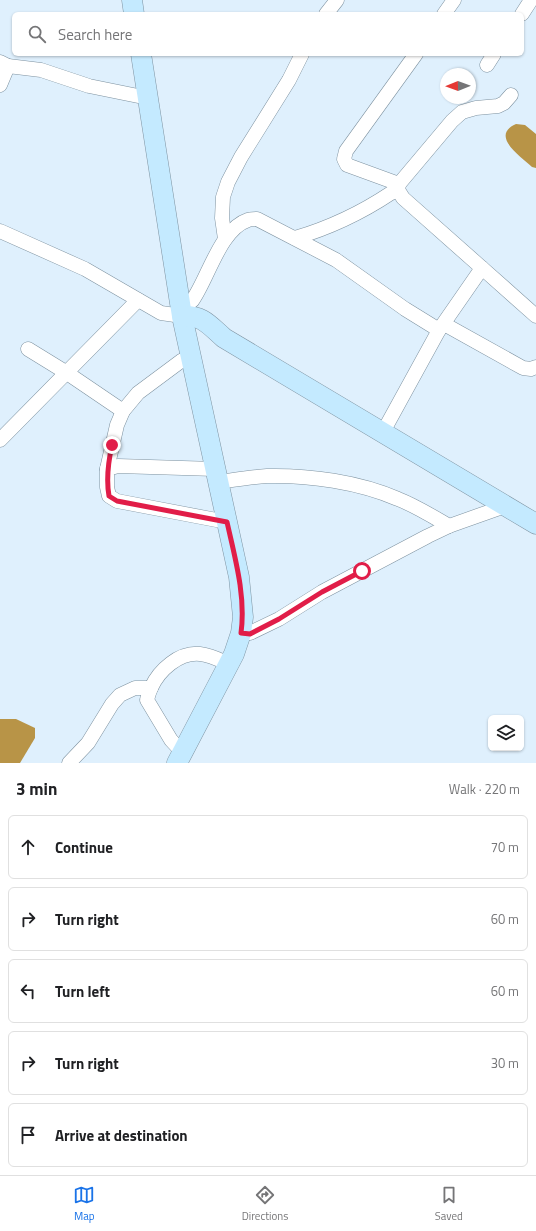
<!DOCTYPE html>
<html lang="en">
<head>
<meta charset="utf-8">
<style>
	:root { --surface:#fff; --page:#f2f2f2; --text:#202124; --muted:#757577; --line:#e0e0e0; --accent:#1a73e8 }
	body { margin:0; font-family:"Titillium Web",sans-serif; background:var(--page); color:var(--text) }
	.controls { position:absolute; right:12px; bottom:12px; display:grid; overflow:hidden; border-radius:6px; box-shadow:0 1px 3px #0004 }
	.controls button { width:36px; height:36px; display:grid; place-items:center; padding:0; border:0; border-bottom:1px solid var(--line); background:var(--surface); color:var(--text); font:20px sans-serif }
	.compass { position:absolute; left:440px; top:68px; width:36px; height:36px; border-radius:50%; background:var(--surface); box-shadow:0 1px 3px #0004; rotate:269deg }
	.stop { position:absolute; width:12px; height:12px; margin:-9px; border:3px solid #e11d48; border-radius:50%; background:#fff }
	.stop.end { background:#e11d48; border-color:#fff; box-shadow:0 1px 4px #0008 }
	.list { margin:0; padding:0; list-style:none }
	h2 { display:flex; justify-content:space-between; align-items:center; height:52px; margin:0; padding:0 16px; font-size:17px }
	h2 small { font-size:13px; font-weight:400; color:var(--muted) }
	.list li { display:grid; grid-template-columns:26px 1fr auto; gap:12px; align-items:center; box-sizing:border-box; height:64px; margin:0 8px 8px; padding:0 8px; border:1px solid var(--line); border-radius:6px }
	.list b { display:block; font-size:15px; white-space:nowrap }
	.list em { font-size:13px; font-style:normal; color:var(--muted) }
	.icon { flex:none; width:22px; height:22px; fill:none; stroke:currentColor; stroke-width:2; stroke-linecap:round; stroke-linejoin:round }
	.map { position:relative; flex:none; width:536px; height:763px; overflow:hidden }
	.search { position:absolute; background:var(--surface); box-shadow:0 1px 3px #0004; left:12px; right:12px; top:12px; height:44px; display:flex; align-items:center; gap:10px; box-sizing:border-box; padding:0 14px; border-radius:6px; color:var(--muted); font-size:15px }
	.sheet { height:412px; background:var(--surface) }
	nav { display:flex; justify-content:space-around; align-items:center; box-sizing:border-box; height:56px; border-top:1px solid var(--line); background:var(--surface); font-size:11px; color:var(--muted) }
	nav a { display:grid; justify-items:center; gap:2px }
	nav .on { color:var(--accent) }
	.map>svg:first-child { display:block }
	.water { fill:#b89447 }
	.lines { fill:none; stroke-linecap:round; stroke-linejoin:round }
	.street-casing { stroke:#7e92a0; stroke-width:15 }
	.secondary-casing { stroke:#7e92a0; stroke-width:21 }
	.street { stroke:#fff; stroke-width:14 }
	.secondary { stroke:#c4eaff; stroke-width:20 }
	.route { stroke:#e11d48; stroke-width:5 }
</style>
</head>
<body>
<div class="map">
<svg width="536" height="763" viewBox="0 0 536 763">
	<rect width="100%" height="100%" fill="#dff0fd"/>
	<g class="water">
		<path d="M 516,124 L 525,125 L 536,134 L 536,168 L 532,167 C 522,157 489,136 516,124 Z"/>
		<path d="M 0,719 L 16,719 L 35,728 L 35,738 L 20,763 L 0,763 Z"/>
	</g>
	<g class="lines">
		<g class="street-casing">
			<g id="street">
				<path d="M 326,14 L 337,0"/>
				<path d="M 444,14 L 454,0"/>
				<path d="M 522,14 L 531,0"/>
				<path d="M 487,65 L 494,54"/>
				<path d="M 8,66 L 41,70 L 89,86 L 148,98"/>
				<path d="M 0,85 L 8,66 L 0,62"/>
				<path d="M 399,184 L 347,165 L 344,159 L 346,151 L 416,54"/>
				<path d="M 0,231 L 85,269 L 161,313 L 182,316"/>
				<path d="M 295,238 C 329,228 361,213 391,193 L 398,190"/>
				<path d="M 225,239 L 222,218 L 223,197 L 228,182 L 241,157 L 289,80 L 302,54"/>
				<path d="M 482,268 L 403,198 L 398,190 L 399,184 L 452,121 L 462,112 L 476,108 L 498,106 L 504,103 L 511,95"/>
				<path d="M 192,301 C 208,279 220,229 248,220 C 250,219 254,219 257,219 L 336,260 L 405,309 L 439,330"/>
				<path d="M 444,324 L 523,368 L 531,369 L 536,367"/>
				<path d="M 28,349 L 67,373 L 123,411"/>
				<path d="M 383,432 L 439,330 L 482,268 L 536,316"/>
				<path d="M 0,440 L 138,300"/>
				<path d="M 107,469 L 117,425 L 123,411 L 138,393 L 181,361 L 191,356"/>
				<path d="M 215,469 L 118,466 L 107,469 L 107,487 L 109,496 L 117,501 L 227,522"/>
				<path d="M 218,482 C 234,480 251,477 267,476 C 309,475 359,482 398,499 C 416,506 432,516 449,526"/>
				<path d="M 241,633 L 250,633 L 279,619 L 322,592 L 428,536 L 449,526 L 497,509 L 502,504"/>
				<path d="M 183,753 L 171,740 L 147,700 C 148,696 149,692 151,688 C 159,670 179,652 200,654 C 210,655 220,660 229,664"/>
				<path d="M 69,763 L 88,743 L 112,704 L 120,695 L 135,688 L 151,688"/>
			</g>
		</g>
		<g class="secondary-casing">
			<g id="secondary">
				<path d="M 132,0 L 134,14"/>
				<path d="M 141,54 L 182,316 L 239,577 L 243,617 L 241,633 L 234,654 L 177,763"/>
				<path d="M 182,316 C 203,315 209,325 224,338 L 536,524"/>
			</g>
		</g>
		<use href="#street" class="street"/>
		<use href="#secondary" class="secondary"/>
	</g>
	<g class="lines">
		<path class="route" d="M 112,445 C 108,463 106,479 109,496 L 117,501 L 227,522 C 235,558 246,596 241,633 L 250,634 L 279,619 L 322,592 L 362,571"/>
	</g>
</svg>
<div class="controls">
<button><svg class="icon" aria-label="layers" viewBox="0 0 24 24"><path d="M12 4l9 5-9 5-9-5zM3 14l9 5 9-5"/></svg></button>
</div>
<svg class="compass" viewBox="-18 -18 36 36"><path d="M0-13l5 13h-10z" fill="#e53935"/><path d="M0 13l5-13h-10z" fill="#757577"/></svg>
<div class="stop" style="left:362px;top:571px"></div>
<div class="stop end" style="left:112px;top:445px"></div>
<div class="search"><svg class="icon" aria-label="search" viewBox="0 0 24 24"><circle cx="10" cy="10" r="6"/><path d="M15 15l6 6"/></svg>Search here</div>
</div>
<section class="sheet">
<h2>3 min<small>Walk · 220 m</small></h2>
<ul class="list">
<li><svg class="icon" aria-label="ahead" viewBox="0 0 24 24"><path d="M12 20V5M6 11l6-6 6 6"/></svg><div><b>Continue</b></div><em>70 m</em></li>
<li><svg class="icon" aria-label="right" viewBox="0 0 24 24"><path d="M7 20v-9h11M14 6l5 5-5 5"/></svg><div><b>Turn right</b></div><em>60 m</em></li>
<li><svg class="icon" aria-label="left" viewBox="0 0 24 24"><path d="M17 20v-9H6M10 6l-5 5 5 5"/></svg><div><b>Turn left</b></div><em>60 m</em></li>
<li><svg class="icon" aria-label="right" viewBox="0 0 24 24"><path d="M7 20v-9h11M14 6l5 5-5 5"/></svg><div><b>Turn right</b></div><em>30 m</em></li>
<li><svg class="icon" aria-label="arrive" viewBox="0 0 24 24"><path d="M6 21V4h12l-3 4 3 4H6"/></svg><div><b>Arrive at destination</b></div></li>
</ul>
</section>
<nav>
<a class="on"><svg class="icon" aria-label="map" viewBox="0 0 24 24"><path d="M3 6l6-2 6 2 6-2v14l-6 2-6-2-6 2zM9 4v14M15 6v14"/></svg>Map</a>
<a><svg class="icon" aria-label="directions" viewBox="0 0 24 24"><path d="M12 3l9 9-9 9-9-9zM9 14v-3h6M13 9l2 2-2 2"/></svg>Directions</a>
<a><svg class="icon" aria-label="saved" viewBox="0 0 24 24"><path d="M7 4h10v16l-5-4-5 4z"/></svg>Saved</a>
</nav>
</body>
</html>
